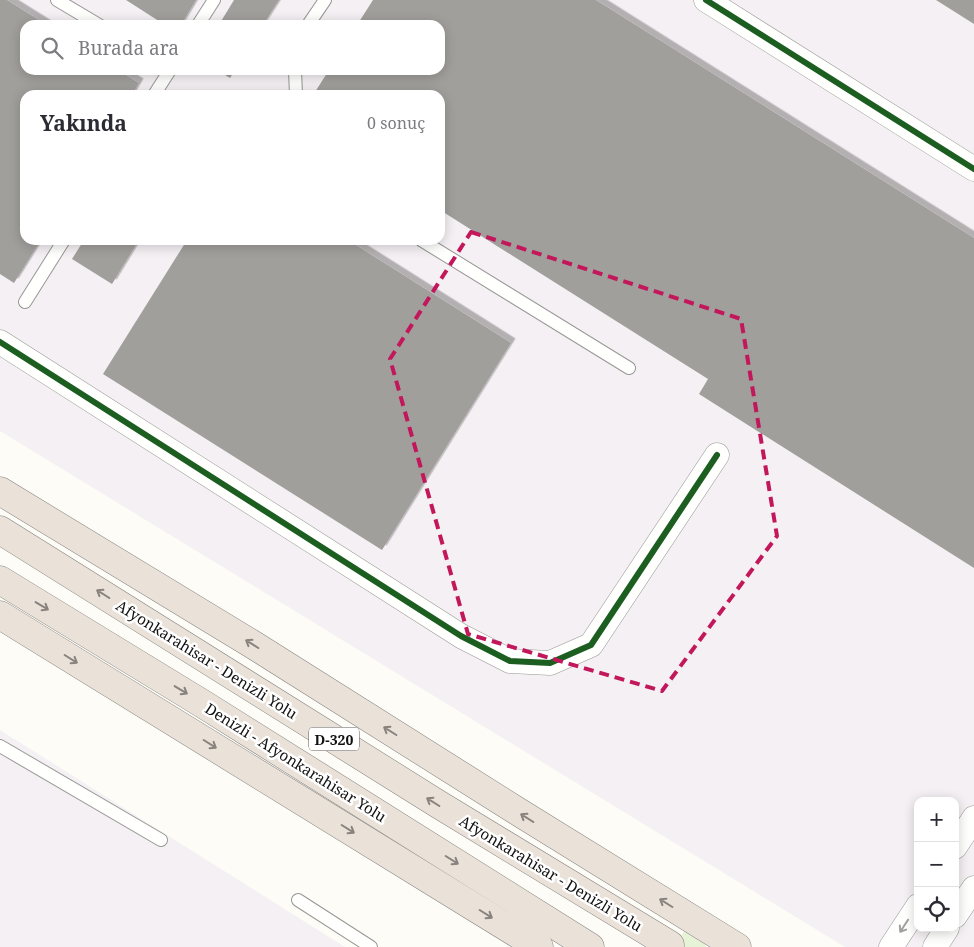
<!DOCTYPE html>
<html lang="tr">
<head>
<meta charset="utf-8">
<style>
	:root { --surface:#fff; --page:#f2f2f3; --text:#2b2b33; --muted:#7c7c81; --line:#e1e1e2 }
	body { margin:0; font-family:"Noto Serif",serif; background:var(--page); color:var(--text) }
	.controls { position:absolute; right:15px; bottom:15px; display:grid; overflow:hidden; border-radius:10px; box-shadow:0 2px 12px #0003 }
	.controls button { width:45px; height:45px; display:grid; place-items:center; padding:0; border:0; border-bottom:1px solid var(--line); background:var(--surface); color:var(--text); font:25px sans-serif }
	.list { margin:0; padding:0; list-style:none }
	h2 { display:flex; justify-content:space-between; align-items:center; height:65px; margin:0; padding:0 20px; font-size:21px }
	h2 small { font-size:16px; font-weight:400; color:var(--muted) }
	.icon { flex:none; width:28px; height:28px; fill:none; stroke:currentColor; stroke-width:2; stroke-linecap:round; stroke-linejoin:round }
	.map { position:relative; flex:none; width:974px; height:947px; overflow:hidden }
	.search { position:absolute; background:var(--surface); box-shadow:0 2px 12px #0003; left:20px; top:20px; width:425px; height:55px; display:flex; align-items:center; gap:12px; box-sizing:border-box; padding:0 18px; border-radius:15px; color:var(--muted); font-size:19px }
	.panel { position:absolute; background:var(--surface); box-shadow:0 2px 12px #0003; left:20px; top:90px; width:425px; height:155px; border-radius:15px }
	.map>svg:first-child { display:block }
	.industrial { fill:#f5f0f3; fill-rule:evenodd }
	.green { fill:#e7f3d7 }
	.building { fill:#a19f9c; filter:url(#shadow) }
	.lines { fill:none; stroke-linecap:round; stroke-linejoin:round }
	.lane-casing { stroke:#979795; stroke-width:14 }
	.street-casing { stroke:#979795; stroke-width:25 }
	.highway-casing { stroke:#858482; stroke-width:29 }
	.lane { stroke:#fffffe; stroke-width:12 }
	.street { stroke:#fffffe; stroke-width:24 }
	.highway { stroke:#eae1d8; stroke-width:28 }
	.cycleway-casing { stroke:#fff; stroke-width:9 }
	.cycleway { stroke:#1b5e20; stroke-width:6 }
	.oneway { stroke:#88837e }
	.oneway2 { stroke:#a0a09f }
	.marked { fill:none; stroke:#c2185b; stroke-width:4; stroke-dasharray:10 6; stroke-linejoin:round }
	.labels { text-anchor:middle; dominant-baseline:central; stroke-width:5; stroke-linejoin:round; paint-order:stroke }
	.shield { fill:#fff; stroke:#585858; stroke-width:1 }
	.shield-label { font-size:14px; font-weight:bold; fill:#111 }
	.street-label { font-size:15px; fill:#111; stroke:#fff }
</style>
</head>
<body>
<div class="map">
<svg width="974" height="947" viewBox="0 0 974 947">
	<defs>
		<filter id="shadow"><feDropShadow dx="4.5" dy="-4.5" stdDeviation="0" flood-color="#0004"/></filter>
	</defs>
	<rect width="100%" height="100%" fill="#fdfcf7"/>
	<g class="industrial">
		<path d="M 0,0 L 974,0 L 974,947 L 845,947 L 0,431 ZM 25,25 L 440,25 L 440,70 L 25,70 ZM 25,95 L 440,95 L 440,240 L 25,240 ZM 918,801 L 955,801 L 955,928 L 918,928 Z"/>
		<path d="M 0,730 L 345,947 L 0,947 Z"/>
	</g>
	<path class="green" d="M 685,930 L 701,937 L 706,947 L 674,947 Z"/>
	<g class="building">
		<path d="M 0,0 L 7,0 L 47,25 L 25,25 L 25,70 L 118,70 L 139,83 L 132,95 L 25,95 L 25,240 L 41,240 L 14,283 L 0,274 Z"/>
		<path d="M 126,0 L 196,0 L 181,25 L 165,25 Z"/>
		<path d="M 234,0 L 279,0 L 263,25 L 223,25 L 220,23 Z"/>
		<path d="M 373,0 L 596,0 L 974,238 L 974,568 L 699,394 L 708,379 L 440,210 L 440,95 L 315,95 L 315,92 L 329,70 L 440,70 L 440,25 L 357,25 Z"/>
		<path d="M 936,0 L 974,0 L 974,24 Z"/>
		<path d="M 217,70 L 235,70 L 230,78 Z"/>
		<path d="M 84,240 L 139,240 L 112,284 L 72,259 Z"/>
		<path d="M 187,240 L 348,240 L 511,343 L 382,550 L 103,374 Z"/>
	</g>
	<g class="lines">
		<g class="lane-casing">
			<g id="lane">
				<path d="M 57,0 L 99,25"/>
				<path d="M 198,25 L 214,0"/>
				<path d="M 308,25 L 325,0"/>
				<path d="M 295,70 L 296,95"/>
				<path d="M 154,95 L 170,70"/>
				<path d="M 421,240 L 629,368"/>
				<path d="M 25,302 L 64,240"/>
				<path d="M 0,746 L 161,840"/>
				<path d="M 298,900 L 371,947"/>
			</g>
		</g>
		<g class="street-casing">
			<g id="street">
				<path d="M 706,0 L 974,169"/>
				<path d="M 0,342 L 461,636 L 510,661 L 550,663 L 591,645 L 717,455"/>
				<path d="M 955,847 L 974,818"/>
				<path d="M 955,916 L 974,888"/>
				<path d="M 891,947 L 918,906"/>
				<path d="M 935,947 L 947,928"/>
			</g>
		</g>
		<g class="highway-casing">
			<g id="highway">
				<path d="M 0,491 L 252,644 L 517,811 L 737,947"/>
				<path d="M 0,530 L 438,804 L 670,945"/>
				<path d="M 0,580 L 203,704 L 590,947"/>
				<path d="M 0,615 L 539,947"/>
			</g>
		</g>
		<use href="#lane" class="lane"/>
		<use href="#street" class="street"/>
		<use href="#highway" class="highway"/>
		<g class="cycleway-casing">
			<g id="cycleway">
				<path d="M 706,0 L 974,169"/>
				<path d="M 0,342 L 461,636 L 510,661 L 550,663 L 591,645 L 717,455"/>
			</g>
		</g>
		<use href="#cycleway" class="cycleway"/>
	</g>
	<defs><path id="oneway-shaft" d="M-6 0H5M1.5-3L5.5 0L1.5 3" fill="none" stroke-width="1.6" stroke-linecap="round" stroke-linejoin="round" transform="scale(1.25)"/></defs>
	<g class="oneway">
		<use href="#oneway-shaft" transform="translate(103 594) rotate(-148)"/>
		<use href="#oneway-shaft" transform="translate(42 606) rotate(31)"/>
		<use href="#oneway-shaft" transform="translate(252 644) rotate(-148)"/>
		<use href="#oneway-shaft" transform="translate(71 659) rotate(32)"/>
		<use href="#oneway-shaft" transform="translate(181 690) rotate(31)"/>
		<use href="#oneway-shaft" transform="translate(390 731) rotate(-148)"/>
		<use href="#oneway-shaft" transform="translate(210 744) rotate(32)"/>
		<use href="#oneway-shaft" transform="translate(433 802) rotate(-148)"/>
		<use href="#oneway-shaft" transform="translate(527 818) rotate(-148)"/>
		<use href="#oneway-shaft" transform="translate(348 829) rotate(32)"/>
		<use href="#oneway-shaft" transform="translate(452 860) rotate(32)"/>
		<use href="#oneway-shaft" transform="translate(666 903) rotate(-148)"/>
		<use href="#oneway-shaft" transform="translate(486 914) rotate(32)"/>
	</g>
	<use class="oneway2" href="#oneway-shaft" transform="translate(904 926) rotate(123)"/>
	<path class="marked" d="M 471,232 L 741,319 L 777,536 L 662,691 L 468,634 L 390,359 Z"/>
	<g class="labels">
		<rect class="shield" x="309" y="727.5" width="50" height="23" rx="4"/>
		<g class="shield-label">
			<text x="334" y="739">D-320</text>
		</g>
		<g class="street-label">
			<text transform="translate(207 659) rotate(32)">Afyonkarahisar - Denizli Yolu</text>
			<text transform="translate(296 762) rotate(32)">Denizli - Afyonkarahisar Yolu</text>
			<text transform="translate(551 873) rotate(31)">Afyonkarahisar - Denizli Yolu</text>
		</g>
	</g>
</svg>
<div class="controls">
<button>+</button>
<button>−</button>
<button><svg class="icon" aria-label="locate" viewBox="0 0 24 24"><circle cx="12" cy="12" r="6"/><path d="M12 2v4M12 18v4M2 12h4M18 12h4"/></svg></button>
</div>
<div class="search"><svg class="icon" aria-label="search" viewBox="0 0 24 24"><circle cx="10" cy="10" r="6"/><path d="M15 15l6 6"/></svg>Burada ara</div>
<section class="panel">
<h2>Yakında<small>0 sonuç</small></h2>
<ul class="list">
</ul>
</section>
</div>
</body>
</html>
